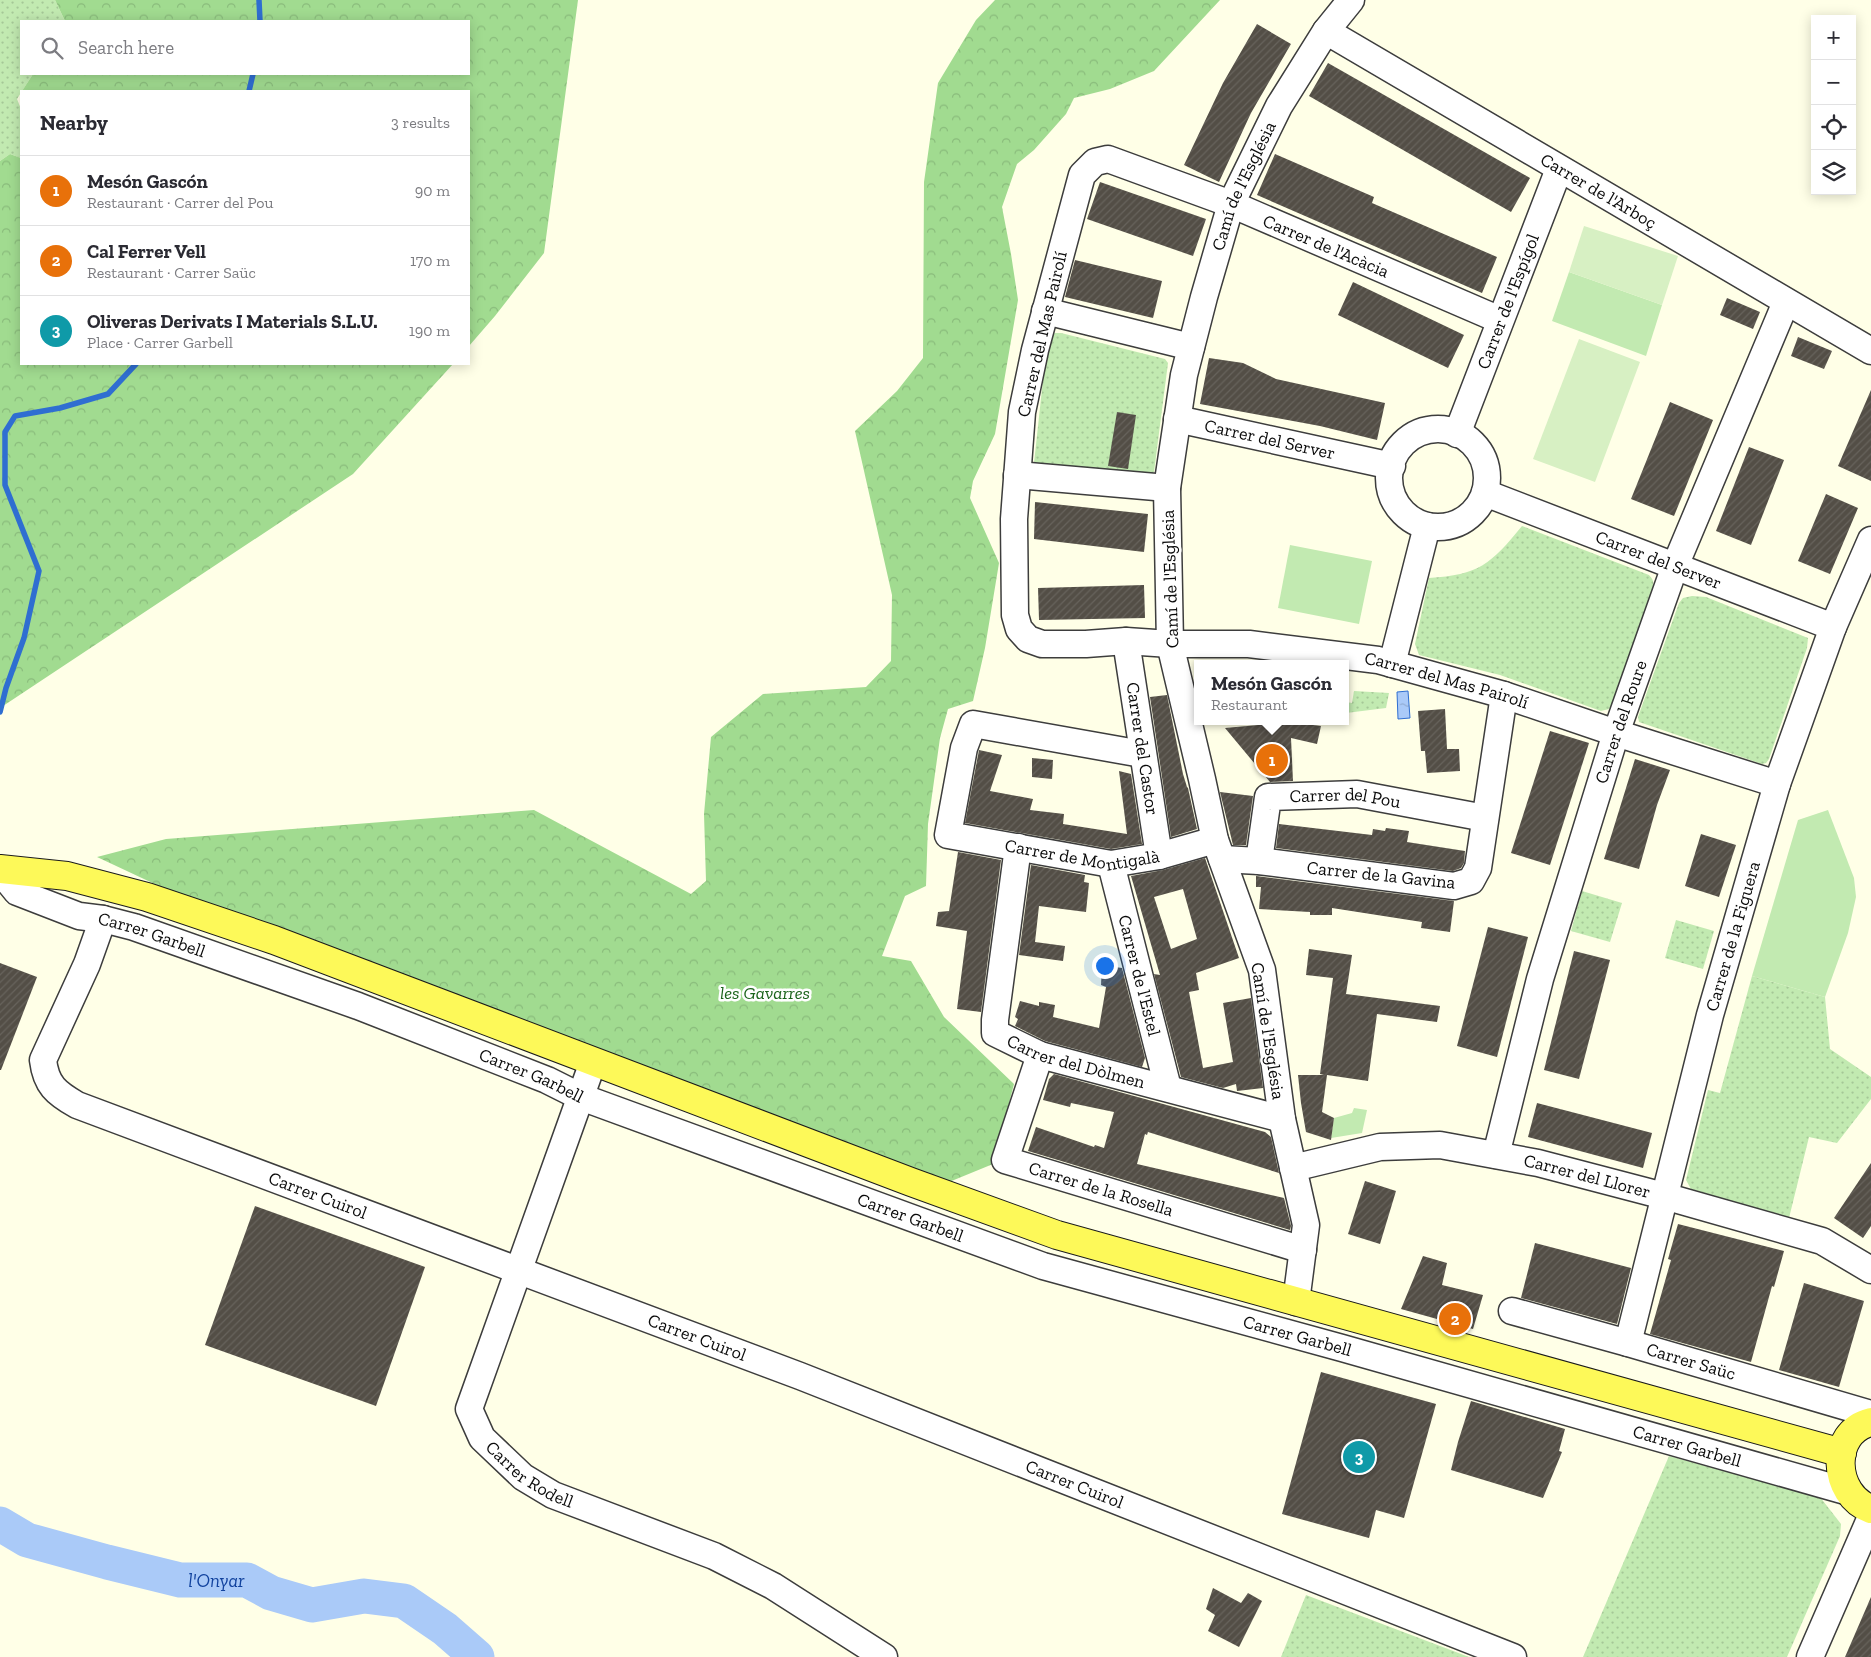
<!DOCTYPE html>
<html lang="en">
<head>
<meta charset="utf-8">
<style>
	:root { --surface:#fff; --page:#f2f2f3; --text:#2b2b33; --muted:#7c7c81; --line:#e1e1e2; --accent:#0b8043 }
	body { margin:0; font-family:"Zilla Slab",serif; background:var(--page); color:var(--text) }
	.controls { position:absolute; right:15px; top:15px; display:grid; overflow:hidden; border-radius:0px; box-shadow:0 2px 12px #0003 }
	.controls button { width:45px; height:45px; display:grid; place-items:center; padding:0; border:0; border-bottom:1px solid var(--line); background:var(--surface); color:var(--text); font:25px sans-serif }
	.you { position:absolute; left:1104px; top:965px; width:18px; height:18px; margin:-12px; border:4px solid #fff; border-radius:50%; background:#1a73e8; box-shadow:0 0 0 8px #1a73e833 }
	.badge { display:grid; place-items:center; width:32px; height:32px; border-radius:50%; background:var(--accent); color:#fff; font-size:16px; font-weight:700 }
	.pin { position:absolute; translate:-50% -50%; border:2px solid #fff; box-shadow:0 1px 5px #0006 }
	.popup { position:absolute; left:1194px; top:660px; width:155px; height:65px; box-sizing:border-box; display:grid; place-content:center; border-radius:0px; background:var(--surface); filter:drop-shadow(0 1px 4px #0005); font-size:16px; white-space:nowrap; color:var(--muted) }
	.popup b { font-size:19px; color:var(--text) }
	.popup::after { content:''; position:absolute; left:50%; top:100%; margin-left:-10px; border:10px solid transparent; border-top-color:var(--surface) }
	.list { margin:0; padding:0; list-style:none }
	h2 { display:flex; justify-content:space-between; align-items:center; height:65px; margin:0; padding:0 20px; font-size:21px }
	h2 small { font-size:16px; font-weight:400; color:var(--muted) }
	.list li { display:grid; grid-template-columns:32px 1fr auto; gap:15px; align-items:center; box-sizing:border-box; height:70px; padding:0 20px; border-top:1px solid var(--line) }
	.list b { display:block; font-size:19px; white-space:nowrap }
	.list p { margin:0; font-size:16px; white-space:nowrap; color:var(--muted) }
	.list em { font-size:16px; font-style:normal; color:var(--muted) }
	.icon { flex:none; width:28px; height:28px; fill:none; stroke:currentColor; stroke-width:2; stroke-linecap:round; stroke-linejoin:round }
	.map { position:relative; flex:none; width:1871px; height:1657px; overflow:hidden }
	.search { position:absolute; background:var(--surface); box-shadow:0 2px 12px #0003; left:20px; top:20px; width:450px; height:55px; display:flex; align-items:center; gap:12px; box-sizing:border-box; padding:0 18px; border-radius:0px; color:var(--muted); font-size:19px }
	.panel { position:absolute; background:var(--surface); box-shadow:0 2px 12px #0003; left:20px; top:90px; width:450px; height:275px; border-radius:0px }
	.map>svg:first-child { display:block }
	.grass { fill:url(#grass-dots) }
	.forest { fill:url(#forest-crowns) }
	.park { fill:#c2eab1 }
	.pitch { fill:#d7f0c3 }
	.water { fill:url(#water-ripples); stroke:#2f6ed1 }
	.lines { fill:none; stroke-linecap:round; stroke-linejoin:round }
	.stream { stroke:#2f6ed1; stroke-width:5.5 }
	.river { stroke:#aacaf8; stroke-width:35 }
	.building { fill:url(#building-hatch); fill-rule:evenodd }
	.minor-casing { stroke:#3d3d3d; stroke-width:29 }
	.major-casing { stroke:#1b1b1b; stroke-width:30 }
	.minor { stroke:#fff; stroke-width:26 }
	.major { stroke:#fdf959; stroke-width:28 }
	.labels { text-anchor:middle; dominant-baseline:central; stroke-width:5; stroke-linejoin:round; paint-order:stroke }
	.street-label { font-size:18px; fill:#0a0a0a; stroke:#fff }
	.park-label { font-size:18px; font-style:italic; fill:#1a631a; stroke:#fff }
	.water-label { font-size:19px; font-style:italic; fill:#11429e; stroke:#fff }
</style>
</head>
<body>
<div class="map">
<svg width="1871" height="1657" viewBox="0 0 1871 1657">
	<defs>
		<pattern id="grass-dots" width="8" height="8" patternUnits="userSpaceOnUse" patternTransform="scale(1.25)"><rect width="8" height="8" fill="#c2eab1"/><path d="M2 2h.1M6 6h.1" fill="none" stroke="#a5c797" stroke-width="1.8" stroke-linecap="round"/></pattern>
		<pattern id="forest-crowns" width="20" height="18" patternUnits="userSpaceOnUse" patternTransform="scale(1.25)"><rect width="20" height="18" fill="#a1db90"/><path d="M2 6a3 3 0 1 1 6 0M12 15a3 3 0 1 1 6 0" fill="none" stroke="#89bb7b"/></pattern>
		<pattern id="water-ripples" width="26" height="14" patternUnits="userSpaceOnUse" patternTransform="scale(1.25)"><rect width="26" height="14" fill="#aacaf8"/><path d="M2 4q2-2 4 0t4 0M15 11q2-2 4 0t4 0" fill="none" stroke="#91acd3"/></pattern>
		<pattern id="building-hatch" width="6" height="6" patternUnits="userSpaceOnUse" patternTransform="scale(1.25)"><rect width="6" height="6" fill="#534e46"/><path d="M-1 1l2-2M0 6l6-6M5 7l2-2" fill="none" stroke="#67635c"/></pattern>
	</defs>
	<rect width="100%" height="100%" fill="#ffffe7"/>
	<g class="grass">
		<path d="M 0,0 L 55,0 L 65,21 L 21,21 L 21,74 L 33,74 L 17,99 L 21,109 L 21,158 L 10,154 L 0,161 Z"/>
		<path d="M 1055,333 L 1061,333 L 1165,359 L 1168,363 L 1154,472 L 1150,475 L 1039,466 L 1034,463 L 1047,343 L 1050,337 Z"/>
		<path d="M 1522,526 L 1649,575 C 1654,580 1654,583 1652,590 L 1613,702 L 1609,709 L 1601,711 L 1500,675 L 1419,655 L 1415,644 L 1429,578 C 1479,575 1491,564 1522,526 Z"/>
		<path d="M 1692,596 L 1706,597 L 1808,638 L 1807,648 L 1769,759 L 1766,763 L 1762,764 L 1639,722 L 1638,717 L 1679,603 L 1683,598 Z"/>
		<path d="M 1354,691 L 1389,693 L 1386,708 L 1346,713 L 1346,702 L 1352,703 Z"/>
		<path d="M 1582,891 L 1622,903 L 1610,942 L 1571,931 Z"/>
		<path d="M 1676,920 L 1714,931 L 1703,969 L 1665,958 Z"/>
		<path d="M 1752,976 L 1825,997 L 1830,1049 L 1871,1077 L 1871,1099 L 1837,1143 L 1809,1137 L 1789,1218 L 1691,1189 L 1686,1180 L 1708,1090 L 1720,1093 Z"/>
		<path d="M 1669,1456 L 1820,1497 L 1841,1524 L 1840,1536 L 1787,1657 L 1583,1657 Z"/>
		<path d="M 1306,1595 L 1469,1657 L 1281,1657 Z"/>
	</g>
	<g class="forest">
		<path d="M 55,0 L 578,0 L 544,253 L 495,316 L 469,346 L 469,91 L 22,91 L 33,74 L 469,74 L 469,21 L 65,21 Z"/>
		<path d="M 995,0 L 1220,0 L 1154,71 L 1110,89 L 1074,98 L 1066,114 L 1034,150 L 1017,164 L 1002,207 L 1011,254 L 1018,300 L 995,434 L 973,481 L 970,498 L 999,563 L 985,648 L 973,701 L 948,709 L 940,738 L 928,824 L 926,886 L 905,896 L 882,956 L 911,961 L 944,1017 L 1014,1084 L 993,1164 L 932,1189 L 274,940 L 97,857 L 166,839 L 534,810 L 691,894 L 706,881 L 704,814 L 711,737 L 763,694 L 866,687 L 891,661 L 892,595 L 855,431 L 897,391 L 923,358 L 924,182 L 938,83 L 976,20 Z"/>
		<path d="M 10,154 L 21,158 L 21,364 L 453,364 L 353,474 L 0,708 L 0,161 Z"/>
	</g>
	<g class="park">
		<path d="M 1569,272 L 1662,305 L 1646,356 L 1552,321 Z"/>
		<path d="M 1290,545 L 1372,561 L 1359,624 L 1278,608 Z"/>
		<path d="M 1828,810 L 1854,878 L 1856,897 L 1848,933 L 1825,997 L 1752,976 L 1798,820 Z"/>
		<path d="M 1354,1108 L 1367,1110 L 1362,1133 L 1331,1138 L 1334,1118 L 1352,1113 Z"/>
	</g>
	<g class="pitch">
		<path d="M 1584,226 L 1678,256 L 1662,305 L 1569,272 Z"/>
		<path d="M 1579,339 L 1640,362 L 1595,482 L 1533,459 Z"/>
	</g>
	<path class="water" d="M 1408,691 L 1410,718 L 1398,719 L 1397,692 Z"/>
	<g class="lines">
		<g class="stream">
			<path d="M 259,0 L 260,21"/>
			<path d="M 249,91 L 253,74"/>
			<path d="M 0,712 L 6,688 L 24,638 L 39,571 L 5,485 L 5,432 L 15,416 L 60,408 L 108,394 L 136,364"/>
		</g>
		<path class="river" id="s1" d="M 0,1524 L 27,1540 L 107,1562 L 180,1580 L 247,1580 L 271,1593 L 312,1605 L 364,1596 L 404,1601 L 445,1629 L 477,1657"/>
	</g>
	<g class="building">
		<path d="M 1257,24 L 1291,44 L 1251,113 L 1219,182 L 1184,165 L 1223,83 Z"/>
		<path d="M 1328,63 L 1530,178 L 1511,212 L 1309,96 Z"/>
		<path d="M 1275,154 L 1374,197 L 1372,203 L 1497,257 L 1482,293 L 1257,195 Z"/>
		<path d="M 1100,182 L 1206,219 L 1193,256 L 1087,219 Z"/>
		<path d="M 1075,260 L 1162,281 L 1153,318 L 1065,297 Z"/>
		<path d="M 1353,282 L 1464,335 L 1448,368 L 1338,315 Z"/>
		<path d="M 1727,298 L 1760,312 L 1753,329 L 1720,315 Z"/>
		<path d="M 1798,337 L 1832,351 L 1824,369 L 1791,356 Z"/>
		<path d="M 1209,358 L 1243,363 L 1276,379 L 1385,403 L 1377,440 L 1320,426 L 1200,404 Z"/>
		<path d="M 1871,390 L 1871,481 L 1838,466 Z"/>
		<path d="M 1670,402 L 1713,420 L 1674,516 L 1631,499 Z"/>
		<path d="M 1117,412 L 1136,415 L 1128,469 L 1108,466 Z"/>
		<path d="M 1749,447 L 1784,460 L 1751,545 L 1716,531 Z"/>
		<path d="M 1826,494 L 1858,508 L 1830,574 L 1798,561 Z"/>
		<path d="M 1035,502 L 1148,514 L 1144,552 L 1034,539 Z"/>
		<path d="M 1144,585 L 1145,618 L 1039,620 L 1038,588 Z"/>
		<path d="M 1167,695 L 1183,774 L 1187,787 L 1188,788 L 1197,829 L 1171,837 L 1150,697 Z"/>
		<path d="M 1445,709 L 1447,749 L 1459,749 L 1460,771 L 1427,773 L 1425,751 L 1421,751 L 1418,711 Z"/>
		<path d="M 1290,722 L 1321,726 L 1317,744 L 1291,738 L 1293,781 L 1270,782 L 1225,728 Z"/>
		<path d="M 1550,731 L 1589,743 L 1550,865 L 1511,853 Z"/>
		<path d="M 979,750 L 1002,755 L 990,791 L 1033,799 L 1030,810 L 1064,814 L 1063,824 L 1127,834 L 1119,771 L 1131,774 L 1142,844 L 1111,849 L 965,823 Z"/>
		<path d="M 1032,758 L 1053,760 L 1052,779 L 1032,777 Z"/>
		<path d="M 1635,759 L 1670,770 L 1657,805 L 1639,869 L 1604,859 Z"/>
		<path d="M 1220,792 L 1253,796 L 1246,845 L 1233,845 Z"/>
		<path d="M 1279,824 L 1372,835 L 1373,829 L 1385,831 L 1386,828 L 1409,831 L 1407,842 L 1465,851 L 1464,863 L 1461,868 L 1453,871 L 1276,848 Z"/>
		<path d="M 1701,834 L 1736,845 L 1719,897 L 1685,886 Z"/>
		<path d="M 958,852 L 1001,860 L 981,1012 L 957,1009 L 967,931 L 936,926 L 938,912 L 949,911 Z"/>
		<path d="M 1205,858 L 1239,958 L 1196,973 L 1199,990 L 1189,992 L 1203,1068 L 1233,1062 L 1223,1003 L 1251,998 L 1263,1088 L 1237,1091 L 1236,1084 L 1223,1088 L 1181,1077 L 1154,974 L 1160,975 L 1131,876 L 1163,870 ZM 1183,889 L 1197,939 L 1171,949 L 1154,897 Z"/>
		<path d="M 1031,865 L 1085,875 L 1084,882 L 1089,883 L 1086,912 L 1039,906 L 1035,942 L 1065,946 L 1063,961 L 1019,955 Z"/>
		<path d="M 1256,876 L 1454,901 L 1450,932 L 1421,928 L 1422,922 L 1332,908 L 1332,915 L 1310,915 L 1310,912 L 1259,909 L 1261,887 L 1256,887 Z"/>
		<path d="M 1488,927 L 1528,937 L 1497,1057 L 1457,1046 Z"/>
		<path d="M 1309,949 L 1352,955 L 1346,994 L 1440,1006 L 1437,1022 L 1377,1014 L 1368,1081 L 1327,1075 L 1322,1112 L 1334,1118 L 1331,1140 L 1306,1132 L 1301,1103 L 1298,1075 L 1324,1075 L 1320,1074 L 1333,978 L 1306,975 Z"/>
		<path d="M 1574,951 L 1610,960 L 1579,1079 L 1544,1070 Z"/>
		<path d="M 0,963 L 37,977 L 1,1070 L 0,1070 Z"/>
		<path d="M 1102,965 L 1122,968 L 1145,1058 L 1142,1067 L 1045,1041 L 1015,1026 L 1018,1019 L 1015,1017 L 1020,1001 L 1039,1006 L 1039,1002 L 1055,1005 L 1053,1017 L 1099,1028 L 1106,987 L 1101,985 Z"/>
		<path d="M 1054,1074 L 1265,1132 L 1271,1137 L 1279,1173 L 1148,1132 L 1147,1135 L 1145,1134 L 1137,1164 L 1284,1198 L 1291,1226 L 1290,1230 L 1028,1151 L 1036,1127 L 1094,1147 L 1095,1145 L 1104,1148 L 1114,1112 L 1071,1103 L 1070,1107 L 1043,1100 L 1049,1079 Z"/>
		<path d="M 1537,1103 L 1652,1133 L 1643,1168 L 1528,1137 Z"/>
		<path d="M 1871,1163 L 1871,1226 L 1863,1238 L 1834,1218 Z"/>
		<path d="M 1365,1181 L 1396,1191 L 1380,1244 L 1348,1234 Z"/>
		<path d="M 255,1206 L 425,1267 L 376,1406 L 205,1345 Z"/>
		<path d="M 1678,1224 L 1784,1251 L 1774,1287 L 1772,1286 L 1751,1362 L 1650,1334 L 1671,1260 L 1668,1259 Z"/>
		<path d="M 1535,1243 L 1631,1268 L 1617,1324 L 1521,1298 Z"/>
		<path d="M 1423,1256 L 1447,1263 L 1442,1285 L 1483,1295 L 1473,1329 L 1401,1309 Z"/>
		<path d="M 1804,1283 L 1864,1301 L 1839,1387 L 1779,1370 Z"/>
		<path d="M 1321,1372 L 1436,1404 L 1404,1518 L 1376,1510 L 1369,1538 L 1282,1514 Z"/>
		<path d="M 1471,1401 L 1565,1429 L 1559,1451 L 1562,1452 L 1543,1498 L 1451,1470 L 1458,1442 Z"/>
		<path d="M 1213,1588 L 1241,1603 L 1248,1593 L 1262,1601 L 1239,1647 L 1208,1631 L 1215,1615 L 1206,1609 Z"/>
		<path d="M 1871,1597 L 1871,1657 L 1845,1657 Z"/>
	</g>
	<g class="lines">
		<g class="minor-casing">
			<g id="minor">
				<path id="s2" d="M 1326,31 L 1871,351"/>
				<path d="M 1045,311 L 1191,347"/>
				<path id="s3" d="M 1500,320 L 1231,204 L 1108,159 L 1095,162 L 1082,175 L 1035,350 L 1022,412 L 1014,519 L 1015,615 L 1019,629 L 1028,639 L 1042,644 L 1086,644 L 1126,641 L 1170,644 L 1249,644 L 1378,660 L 1504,695 L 1616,733 L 1777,784"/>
				<path id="s4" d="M 1177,419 L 1392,466"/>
				<circle cx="1438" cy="478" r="49"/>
				<path id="s5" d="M 1457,434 L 1559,169"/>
				<path d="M 1017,475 L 1167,488"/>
				<path id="s6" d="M 1485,493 L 1833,627"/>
				<path id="s7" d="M 1126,641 L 1159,856"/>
				<path d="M 1392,664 L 1427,526"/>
				<path id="s8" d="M 1142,754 L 973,724 L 964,748 L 948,835 L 1111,864 L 1159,856 L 1215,840"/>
				<path id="s9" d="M 1018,847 L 995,1020 L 995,1033 L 1040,1055 L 1282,1119"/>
				<path d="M 1222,859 L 1259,861 L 1454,886 L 1471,881 L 1478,868 L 1504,695"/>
				<path id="s10" d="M 1259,861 L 1268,797 L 1357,794 L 1485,818"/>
				<path id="s11" d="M 1111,864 L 1168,1088"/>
				<path id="s12" d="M 0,871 L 17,892 L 79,916 L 103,919 L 134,927 L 358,1006 L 547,1080 L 581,1097 L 1043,1266 L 1342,1348 L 1849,1492"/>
				<path id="s13" d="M 103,919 L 87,964 L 43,1060 C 46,1085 56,1093 77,1105 L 800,1376 L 1513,1657"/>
				<path id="s14" d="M 1040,1055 L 1005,1160 L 1303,1250"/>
				<path id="s15" d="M 593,1062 L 469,1409 L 482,1438 L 523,1477 L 553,1495 L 714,1556 L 773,1586 L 884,1657"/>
				<path id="s16" d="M 1496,1155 L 1540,979 L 1616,733 L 1675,566 L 1786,302"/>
				<path id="s17" d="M 1293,1168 L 1380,1147 L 1440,1145 L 1538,1163 L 1664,1196 L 1822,1241 L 1871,1270"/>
				<path id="s18" d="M 1296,1302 L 1306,1225 L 1282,1119 L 1262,970 L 1215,840 L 1202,779 L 1170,644 L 1167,488 L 1184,375 L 1204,297 L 1231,204 L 1279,106 L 1326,31 L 1351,0"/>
				<path id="s19" d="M 1512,1311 L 1628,1343 L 1871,1414"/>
				<path id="s20" d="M 1628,1343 L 1710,1015 L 1777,784 L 1833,627 L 1871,540"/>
				<path d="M 1810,1657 L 1871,1517"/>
			</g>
		</g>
		<g class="major-casing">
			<g id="major">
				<path d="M 0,869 L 67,876 L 147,897 L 274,940 L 911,1182 L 1057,1235 L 1842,1453"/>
				<path d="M 1871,1422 C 1829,1432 1832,1495 1871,1509"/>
			</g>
		</g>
		<use href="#minor" class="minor"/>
		<use href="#major" class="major"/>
	</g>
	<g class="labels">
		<g class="street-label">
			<text stroke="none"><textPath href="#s18" startOffset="1145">Camí de l'Església</textPath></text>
			<text stroke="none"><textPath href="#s2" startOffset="316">Carrer de l'Arboç</textPath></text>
			<text transform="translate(1326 246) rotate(23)">Carrer de l'Acàcia</text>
			<text stroke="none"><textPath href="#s5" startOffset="142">Carrer de l'Espígol</textPath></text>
			<text transform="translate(1042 334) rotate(-77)">Carrer del Mas Pairolí</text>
			<text stroke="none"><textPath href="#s4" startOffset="95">Carrer del Server</textPath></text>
			<text stroke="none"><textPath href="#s6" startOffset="186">Carrer del Server</textPath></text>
			<text transform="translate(1170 579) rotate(-92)">Camí de l'Església</text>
			<text stroke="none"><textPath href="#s3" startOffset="1355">Carrer del Mas Pairolí</textPath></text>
			<text stroke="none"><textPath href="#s16" startOffset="451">Carrer del Roure</textPath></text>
			<text stroke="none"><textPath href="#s7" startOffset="109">Carrer del Castor</textPath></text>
			<text stroke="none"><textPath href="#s10" startOffset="142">Carrer del Pou</textPath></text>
			<text stroke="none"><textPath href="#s8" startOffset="422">Carrer de Montigalà</textPath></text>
			<text transform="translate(1381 875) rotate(6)">Carrer de la Gavina</text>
			<text stroke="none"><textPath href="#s12" startOffset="169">Carrer Garbell</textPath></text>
			<text stroke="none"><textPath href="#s20" startOffset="420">Carrer de la Figuera</textPath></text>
			<text stroke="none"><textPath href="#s11" startOffset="115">Carrer de l'Estel</textPath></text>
			<text transform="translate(1268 1031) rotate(81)">Camí de l'Església</text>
			<text stroke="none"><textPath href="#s9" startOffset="274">Carrer del Dòlmen</textPath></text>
			<text stroke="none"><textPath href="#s12" startOffset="574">Carrer Garbell</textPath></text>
			<text stroke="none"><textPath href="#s17" startOffset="300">Carrer del Llorer</textPath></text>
			<text stroke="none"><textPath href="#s14" startOffset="211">Carrer de la Rosella</textPath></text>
			<text stroke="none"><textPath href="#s13" startOffset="470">Carrer Cuirol</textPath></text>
			<text stroke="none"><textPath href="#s12" startOffset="979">Carrer Garbell</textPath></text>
			<text stroke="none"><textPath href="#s12" startOffset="1384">Carrer Garbell</textPath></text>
			<text stroke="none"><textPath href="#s13" startOffset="875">Carrer Cuirol</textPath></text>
			<text stroke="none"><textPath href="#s19" startOffset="186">Carrer Saüc</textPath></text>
			<text stroke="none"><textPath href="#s12" startOffset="1789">Carrer Garbell</textPath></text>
			<text stroke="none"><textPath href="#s15" startOffset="461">Carrer Rodell</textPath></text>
			<text stroke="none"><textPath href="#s13" startOffset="1280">Carrer Cuirol</textPath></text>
		</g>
		<g class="park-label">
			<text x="765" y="993">les Gavarres</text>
		</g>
		<g class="water-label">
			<text stroke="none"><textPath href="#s1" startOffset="226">l'Onyar</textPath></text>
		</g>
	</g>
</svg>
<div class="controls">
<button>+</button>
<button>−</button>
<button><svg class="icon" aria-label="locate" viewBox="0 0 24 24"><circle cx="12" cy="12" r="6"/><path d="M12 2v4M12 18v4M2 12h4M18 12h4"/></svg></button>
<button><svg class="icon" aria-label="layers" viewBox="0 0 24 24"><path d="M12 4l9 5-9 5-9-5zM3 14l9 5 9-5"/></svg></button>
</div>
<div class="you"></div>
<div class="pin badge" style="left:1272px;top:760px;background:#e8710a">1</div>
<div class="popup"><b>Mesón Gascón</b>Restaurant</div>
<div class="pin badge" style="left:1455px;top:1319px;background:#e8710a">2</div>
<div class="pin badge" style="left:1359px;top:1457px;background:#0f9aa8">3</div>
<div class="search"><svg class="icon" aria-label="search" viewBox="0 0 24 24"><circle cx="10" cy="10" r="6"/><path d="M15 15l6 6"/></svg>Search here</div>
<section class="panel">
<h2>Nearby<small>3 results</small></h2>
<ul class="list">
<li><span class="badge" style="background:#e8710a">1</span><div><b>Mesón Gascón</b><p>Restaurant · Carrer del Pou</p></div><em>90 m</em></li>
<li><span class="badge" style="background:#e8710a">2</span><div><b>Cal Ferrer Vell</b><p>Restaurant · Carrer Saüc</p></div><em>170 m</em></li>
<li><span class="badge" style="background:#0f9aa8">3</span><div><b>Oliveras Derivats I Materials S.L.U.</b><p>Place · Carrer Garbell</p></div><em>190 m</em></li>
</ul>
</section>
</div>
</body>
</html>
